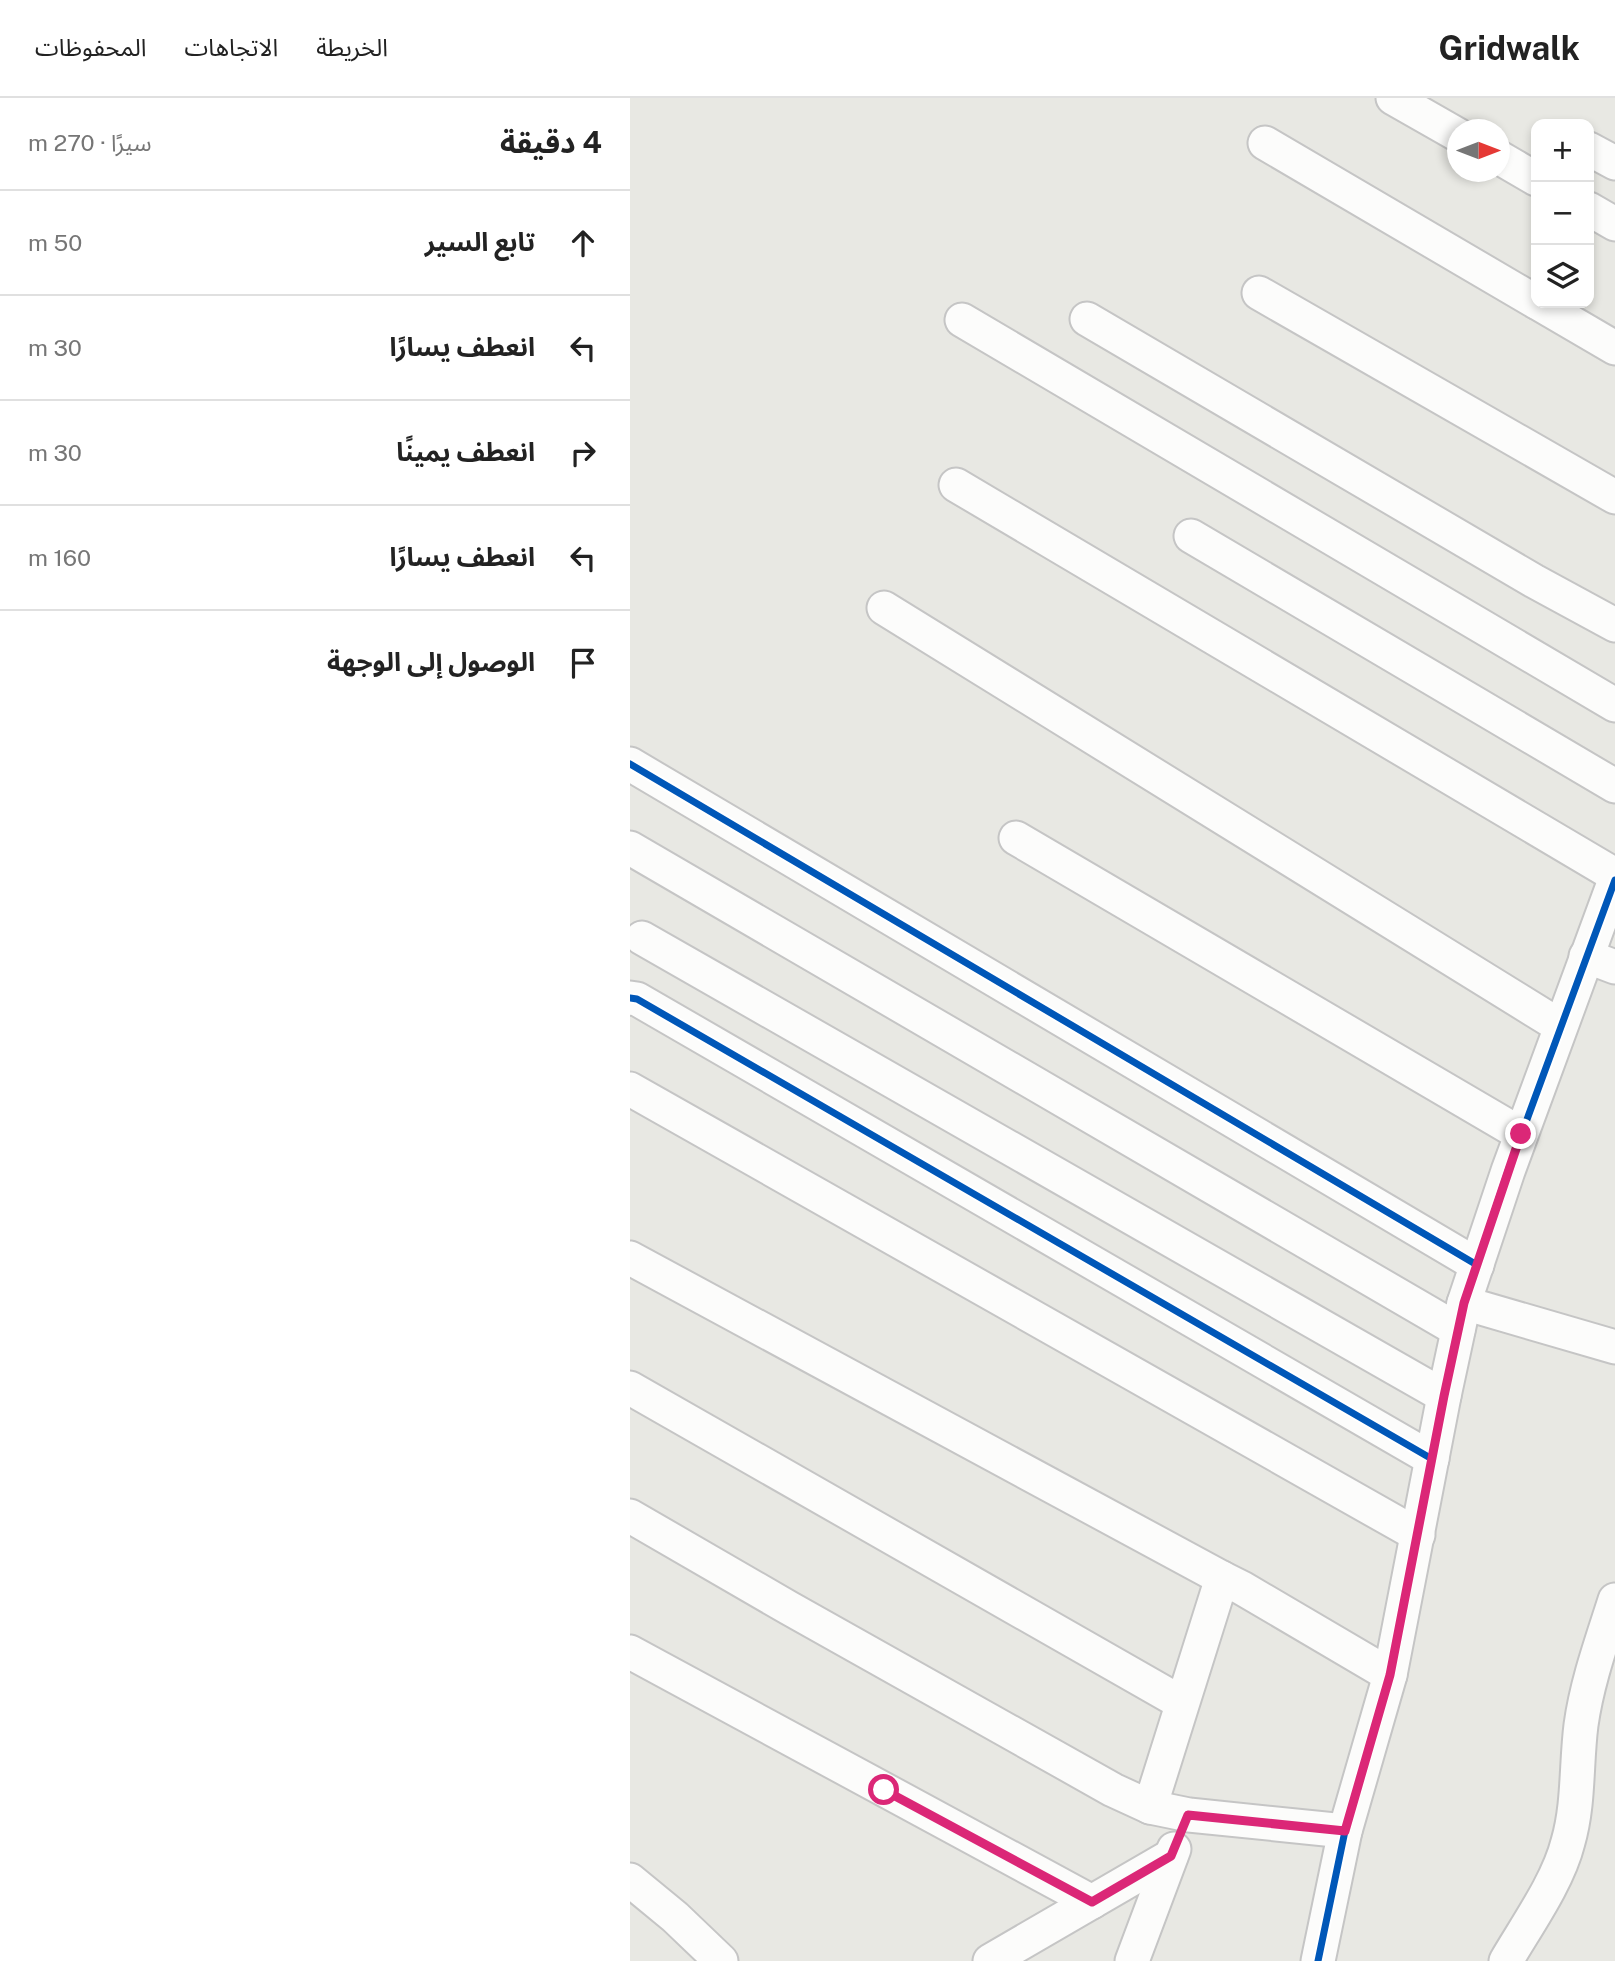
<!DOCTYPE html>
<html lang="ar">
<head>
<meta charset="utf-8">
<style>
	:root { --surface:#fff; --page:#f2f2f2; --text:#222; --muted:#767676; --line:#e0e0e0 }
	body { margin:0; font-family:"Public Sans","Noto Sans Arabic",sans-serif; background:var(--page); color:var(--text); direction:rtl }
	.controls { position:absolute; right:21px; top:21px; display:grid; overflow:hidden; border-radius:14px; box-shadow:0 4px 10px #0003 }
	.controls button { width:63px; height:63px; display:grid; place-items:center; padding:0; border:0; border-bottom:2px solid var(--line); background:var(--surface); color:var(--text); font:35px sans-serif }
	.compass { position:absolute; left:817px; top:21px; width:63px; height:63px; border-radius:50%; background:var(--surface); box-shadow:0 4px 10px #0003; rotate:90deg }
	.stop { position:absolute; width:21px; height:21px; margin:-16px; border:5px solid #db2777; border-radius:50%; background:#fff }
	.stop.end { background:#db2777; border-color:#fff; box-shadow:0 2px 7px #0008 }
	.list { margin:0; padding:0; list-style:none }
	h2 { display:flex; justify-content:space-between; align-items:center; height:91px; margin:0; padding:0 28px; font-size:30px }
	h2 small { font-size:23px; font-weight:400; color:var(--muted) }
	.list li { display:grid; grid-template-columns:46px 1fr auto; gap:21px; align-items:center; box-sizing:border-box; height:105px; padding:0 28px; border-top:2px solid var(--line) }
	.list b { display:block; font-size:26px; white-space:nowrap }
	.list em { font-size:23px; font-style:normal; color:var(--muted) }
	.icon { flex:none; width:38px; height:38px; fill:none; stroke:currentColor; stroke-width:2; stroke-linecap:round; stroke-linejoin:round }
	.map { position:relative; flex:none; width:985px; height:1863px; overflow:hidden; direction:ltr }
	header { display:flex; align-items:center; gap:42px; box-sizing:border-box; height:98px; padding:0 35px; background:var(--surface); border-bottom:2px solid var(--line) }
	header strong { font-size:33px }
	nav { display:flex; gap:38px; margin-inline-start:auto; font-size:24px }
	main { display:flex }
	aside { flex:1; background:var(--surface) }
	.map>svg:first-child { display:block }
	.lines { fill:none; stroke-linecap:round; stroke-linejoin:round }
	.minor-casing { stroke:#c5c5c5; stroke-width:37 }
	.minor { stroke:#fcfcfb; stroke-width:33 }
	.cycleway-casing { stroke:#fff; stroke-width:11 }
	.cycleway { stroke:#0057b8; stroke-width:7 }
	.route { stroke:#db2777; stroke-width:9 }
</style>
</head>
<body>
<header>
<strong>Gridwalk</strong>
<nav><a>الخريطة</a><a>الاتجاهات</a><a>المحفوظات</a></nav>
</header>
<main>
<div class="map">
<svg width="985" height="1863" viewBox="0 0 985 1863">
	<rect width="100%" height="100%" fill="#e8e8e3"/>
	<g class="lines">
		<g class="minor-casing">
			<g id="minor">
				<path d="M 763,0 L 828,37"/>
				<path d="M 635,45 L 906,204"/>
				<path d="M 959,51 L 985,65"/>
				<path d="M 870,60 L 906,81"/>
				<path d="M 959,111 L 985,126"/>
				<path d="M 629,195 L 985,399"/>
				<path d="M 908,205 L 985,250"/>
				<path d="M 457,221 L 904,483 L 985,527"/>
				<path d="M 332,222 L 985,607"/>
				<path d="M 326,387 L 985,777"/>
				<path d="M 561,438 L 985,688"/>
				<path d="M 254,510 L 930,928"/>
				<path d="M 0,666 L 847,1167"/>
				<path d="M 386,740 L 891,1036"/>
				<path d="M 0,750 L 828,1232"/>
				<path d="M 12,840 L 814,1298"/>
				<path d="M 956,858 L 985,869"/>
				<path d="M 0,900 L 7,901 L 802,1361"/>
				<path d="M 0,991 L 788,1437"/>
				<path d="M 0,1160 L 592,1480"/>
				<path d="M 834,1205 L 985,1249"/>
				<path d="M 0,1290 L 552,1605"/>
				<path d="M 0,1418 L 159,1510 L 483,1692 L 520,1709 L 559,1717 L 715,1733"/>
				<path d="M 0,1554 L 462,1804"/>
				<path d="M 520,1709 L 592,1480 L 612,1490 L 760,1577"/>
				<path d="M 0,1782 L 45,1819 L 91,1863"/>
				<path d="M 360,1863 L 541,1758"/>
				<path d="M 502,1863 L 544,1751"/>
				<path d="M 688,1863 L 715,1733 L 760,1577 L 814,1298 L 834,1205 L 878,1073 L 985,782"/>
				<path d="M 876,1863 C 897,1827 928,1784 938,1744 C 949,1706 946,1666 951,1627 C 957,1584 972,1543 985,1502"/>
			</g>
		</g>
		<use href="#minor" class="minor"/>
		<g class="cycleway-casing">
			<g id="cycleway">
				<path d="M 0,666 L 847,1167"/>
				<path d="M 0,900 L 7,901 L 802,1361"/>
				<path d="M 688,1863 L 715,1733 L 760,1577 L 814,1298 L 834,1205 L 878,1073 L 985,782"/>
			</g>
		</g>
		<use href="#cycleway" class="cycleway"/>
	</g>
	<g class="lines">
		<path class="route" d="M 254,1692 L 462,1804 L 541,1758 L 558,1717 L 715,1733 L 760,1577 L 814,1298 L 834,1205 L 891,1036"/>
	</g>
</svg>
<div class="controls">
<button>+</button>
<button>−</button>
<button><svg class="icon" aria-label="layers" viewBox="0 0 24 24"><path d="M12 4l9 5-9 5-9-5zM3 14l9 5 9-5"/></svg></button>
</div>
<svg class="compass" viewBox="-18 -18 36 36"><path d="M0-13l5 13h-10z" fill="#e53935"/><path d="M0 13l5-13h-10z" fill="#767676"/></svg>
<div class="stop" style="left:254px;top:1692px"></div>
<div class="stop end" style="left:891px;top:1036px"></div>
</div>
<aside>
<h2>4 دقيقة<small>سيرًا · 270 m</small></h2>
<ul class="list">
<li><svg class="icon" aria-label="ahead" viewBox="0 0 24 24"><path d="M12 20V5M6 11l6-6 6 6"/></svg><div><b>تابع السير</b></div><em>50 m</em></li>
<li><svg class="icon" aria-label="left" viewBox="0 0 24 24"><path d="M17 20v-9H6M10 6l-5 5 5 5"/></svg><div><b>انعطف يسارًا</b></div><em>30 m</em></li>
<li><svg class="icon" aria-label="right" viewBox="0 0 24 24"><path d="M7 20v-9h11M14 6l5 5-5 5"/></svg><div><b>انعطف يمينًا</b></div><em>30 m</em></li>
<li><svg class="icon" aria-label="left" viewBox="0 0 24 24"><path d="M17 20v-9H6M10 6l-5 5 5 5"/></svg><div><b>انعطف يسارًا</b></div><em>160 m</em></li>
<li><svg class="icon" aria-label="arrive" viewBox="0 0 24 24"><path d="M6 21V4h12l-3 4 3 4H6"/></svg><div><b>الوصول إلى الوجهة</b></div></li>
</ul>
</aside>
</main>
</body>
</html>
